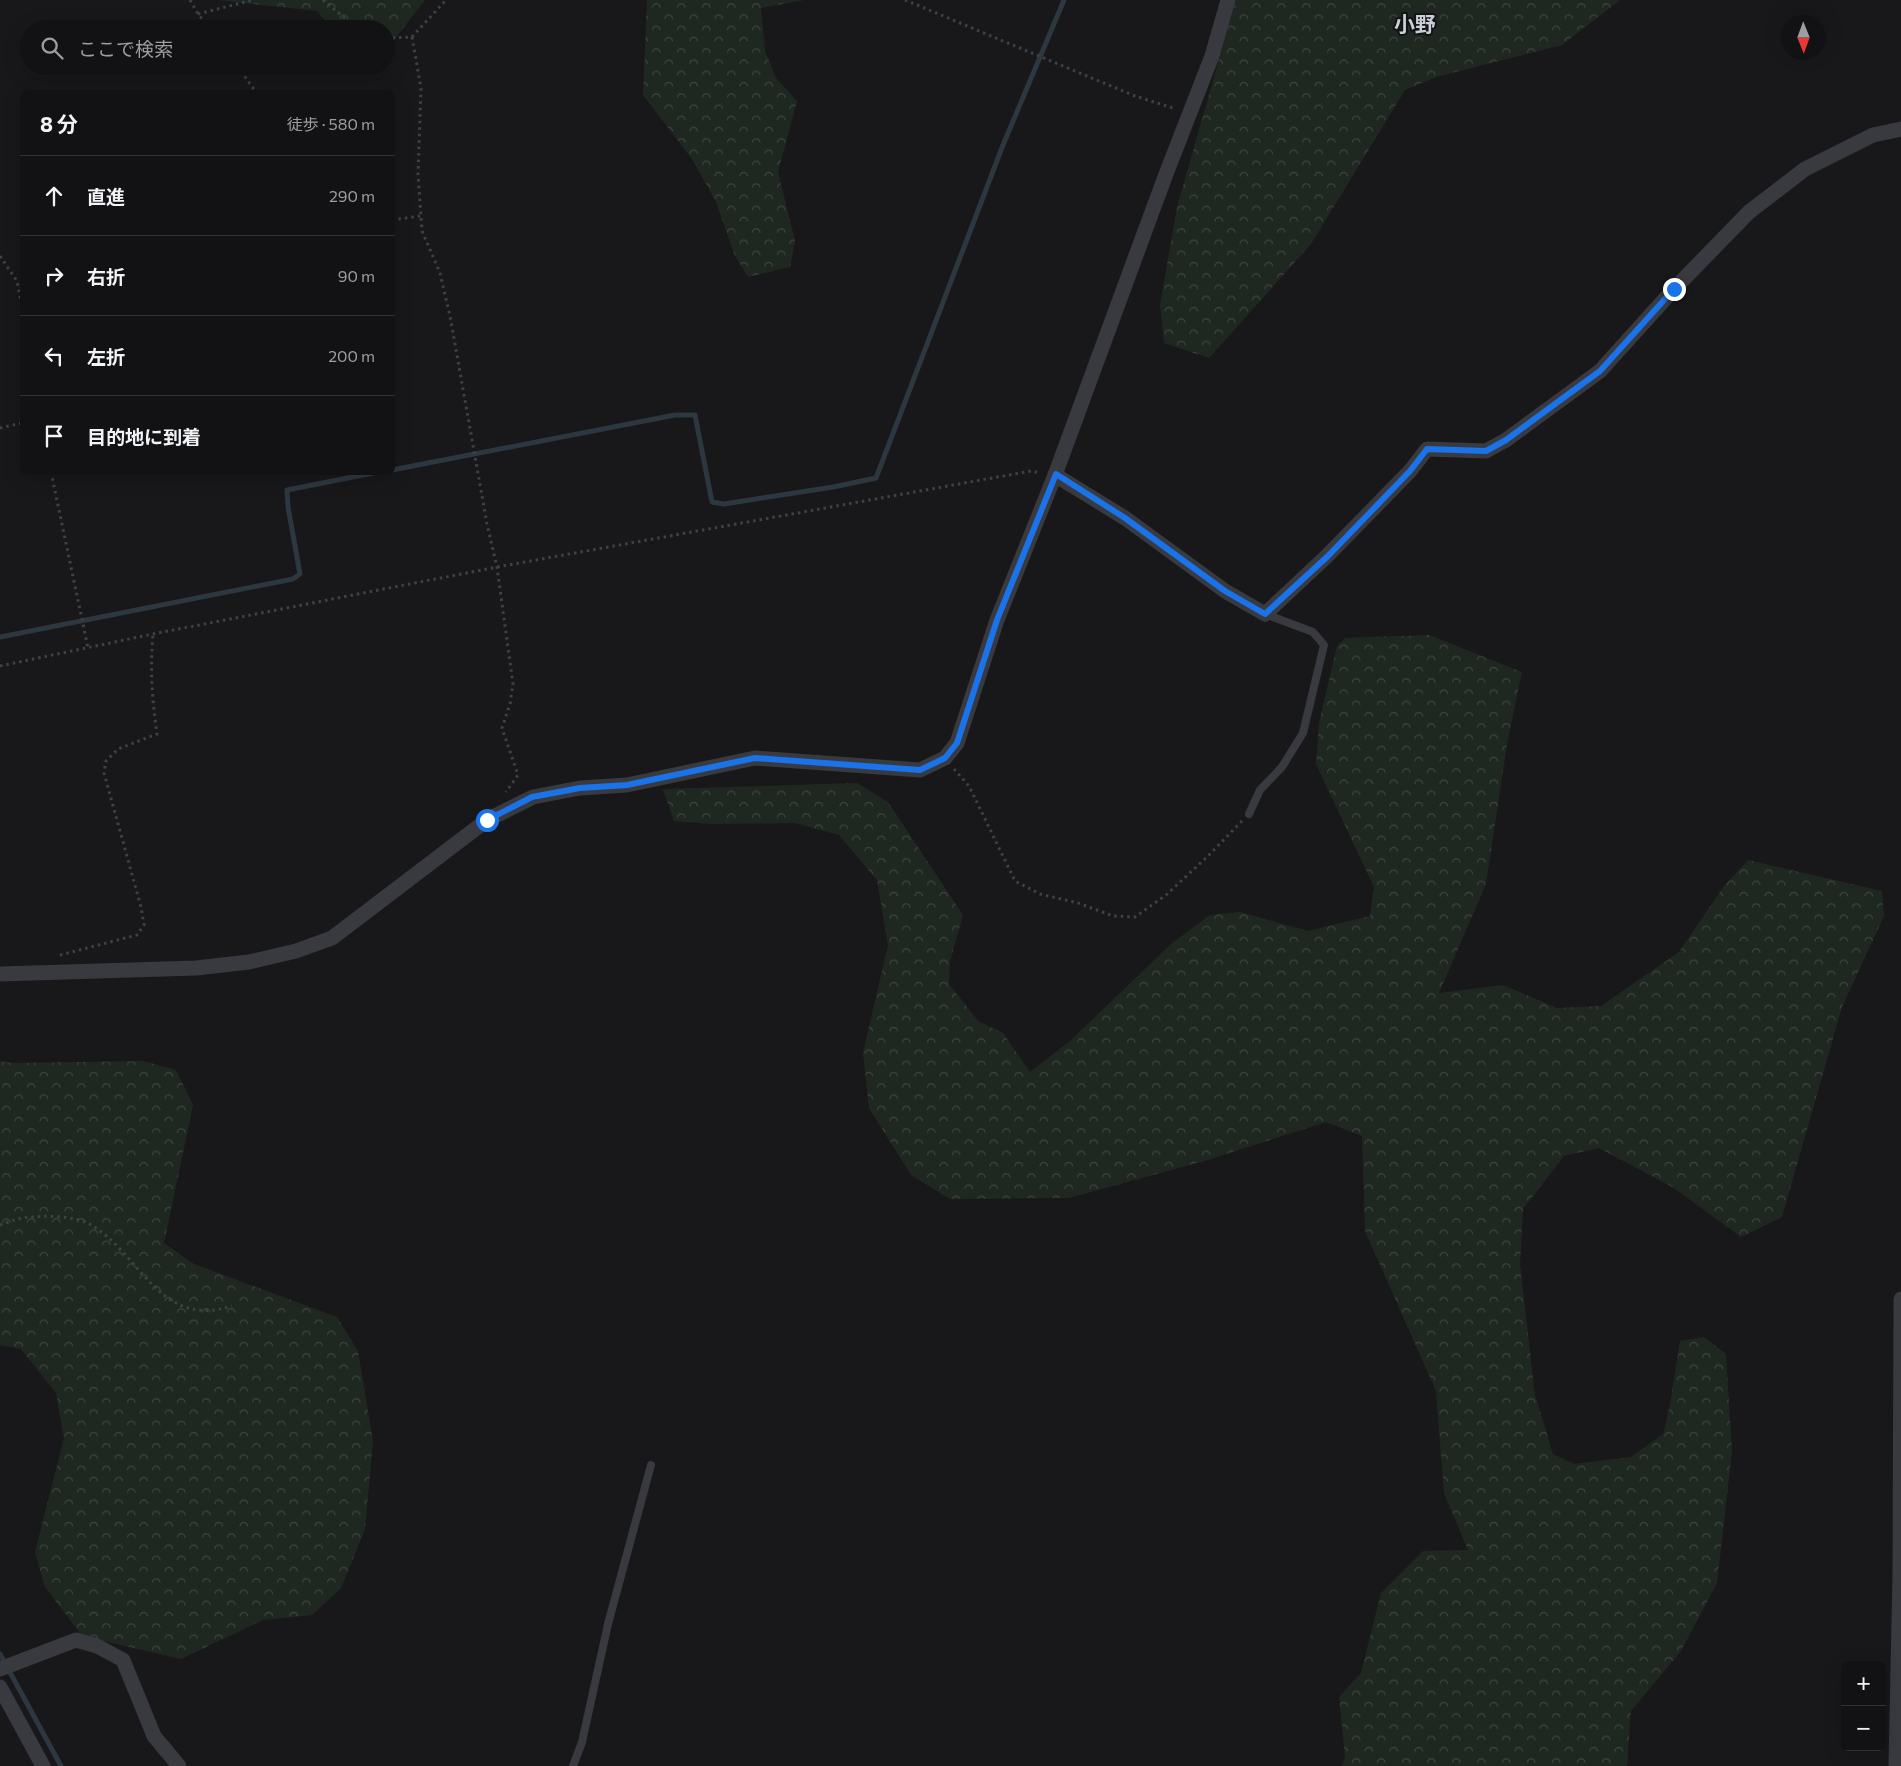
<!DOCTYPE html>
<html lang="ja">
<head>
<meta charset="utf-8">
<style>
	:root { --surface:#121214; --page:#1f2022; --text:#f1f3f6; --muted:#9c9ea0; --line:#313234 }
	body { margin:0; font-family:Commissioner,"Noto Sans JP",sans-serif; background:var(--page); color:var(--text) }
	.controls { position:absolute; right:15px; bottom:15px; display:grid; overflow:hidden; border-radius:8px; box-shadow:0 5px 20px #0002 }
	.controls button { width:45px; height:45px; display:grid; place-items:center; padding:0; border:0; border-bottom:1px solid var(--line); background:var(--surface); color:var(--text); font:25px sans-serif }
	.compass { position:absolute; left:1781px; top:15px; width:45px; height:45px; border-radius:50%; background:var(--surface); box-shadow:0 5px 20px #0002; rotate:179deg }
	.stop { position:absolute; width:15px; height:15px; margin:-11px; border:4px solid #1a73e8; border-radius:50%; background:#fff }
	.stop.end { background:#1a73e8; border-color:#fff; box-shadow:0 1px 5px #0008 }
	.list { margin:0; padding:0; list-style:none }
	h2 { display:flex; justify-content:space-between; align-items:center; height:65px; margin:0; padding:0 20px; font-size:21px }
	h2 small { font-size:16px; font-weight:400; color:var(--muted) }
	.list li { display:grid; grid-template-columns:32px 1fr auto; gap:15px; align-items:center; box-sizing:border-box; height:80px; padding:0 20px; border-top:1px solid var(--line) }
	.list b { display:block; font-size:19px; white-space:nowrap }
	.list em { font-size:16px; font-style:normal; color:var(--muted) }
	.icon { flex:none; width:28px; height:28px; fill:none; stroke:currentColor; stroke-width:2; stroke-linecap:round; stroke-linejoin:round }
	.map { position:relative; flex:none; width:1901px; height:1766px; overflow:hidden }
	.search { position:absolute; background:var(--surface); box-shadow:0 5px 20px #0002; left:20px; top:20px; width:375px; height:55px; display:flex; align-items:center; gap:12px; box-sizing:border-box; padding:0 18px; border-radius:28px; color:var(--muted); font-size:19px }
	.panel { position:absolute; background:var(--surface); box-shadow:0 5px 20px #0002; left:20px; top:90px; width:375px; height:385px; border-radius:8px }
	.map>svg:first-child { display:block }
	.forest { fill:url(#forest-crowns) }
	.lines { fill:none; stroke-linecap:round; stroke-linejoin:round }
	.stream { stroke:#2d373f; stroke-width:5 }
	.path { stroke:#3e4146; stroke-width:3; stroke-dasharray:2.5 4; stroke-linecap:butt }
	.service { stroke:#383a3f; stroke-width:8 }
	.minor { stroke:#383a3f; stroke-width:15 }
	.route { stroke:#1a73e8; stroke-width:6 }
	.labels { text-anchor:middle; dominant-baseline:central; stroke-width:4; stroke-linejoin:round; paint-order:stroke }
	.quarter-label { font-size:21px; font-weight:bold; fill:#caced6; stroke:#131315 }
</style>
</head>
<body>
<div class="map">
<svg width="1901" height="1766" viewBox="0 0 1901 1766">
	<defs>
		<pattern id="forest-crowns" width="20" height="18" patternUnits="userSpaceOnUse" patternTransform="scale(1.25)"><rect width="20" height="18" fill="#1f2820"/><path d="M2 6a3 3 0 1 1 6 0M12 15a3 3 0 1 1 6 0" fill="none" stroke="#3d453e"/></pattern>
	</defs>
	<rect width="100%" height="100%" fill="#18181a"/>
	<g class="forest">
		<path d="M 217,0 L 425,0 L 386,50 L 386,29 L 333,29 L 317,11 Z"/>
		<path d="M 647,0 L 804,0 L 761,8 L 765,51 L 776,78 L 797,101 L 778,172 L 795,241 L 790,267 L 748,277 L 735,256 L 716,202 L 692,159 L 643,95 Z"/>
		<path d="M 1236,0 L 1620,0 L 1562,45 L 1436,77 L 1405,90 L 1311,244 L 1209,358 L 1164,343 L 1160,305 L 1177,207 Z"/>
		<path d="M 1429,635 L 1522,672 L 1507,744 L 1486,884 L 1439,993 L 1503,985 L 1557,1008 L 1601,1006 L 1679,952 L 1724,886 L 1748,860 L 1882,891 L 1884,916 L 1842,1007 L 1782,1217 L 1741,1237 L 1674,1188 L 1599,1148 L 1564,1156 L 1523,1209 L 1520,1264 L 1535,1395 L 1553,1454 L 1574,1464 L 1631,1457 L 1663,1434 L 1670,1405 L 1680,1341 L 1704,1337 L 1726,1354 L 1732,1451 L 1717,1583 L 1681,1651 L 1631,1711 L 1627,1766 L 1342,1766 L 1345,1757 L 1339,1697 L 1361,1673 L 1381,1593 L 1423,1551 L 1468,1550 L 1444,1493 L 1436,1391 L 1365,1231 L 1362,1136 L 1326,1122 L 1211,1159 L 1069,1198 L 950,1199 L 911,1175 L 869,1108 L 863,1053 L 888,945 L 877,880 L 839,835 L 795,823 L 712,824 L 674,821 L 663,789 L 857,783 L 888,802 L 963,915 L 950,961 L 949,984 L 978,1021 L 1003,1033 L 1030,1072 L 1071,1040 L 1171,944 L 1210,915 L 1240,912 L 1308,931 L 1370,916 L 1374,887 L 1316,764 L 1319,723 L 1337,646 L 1345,638 Z"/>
		<path d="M 0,1061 L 13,1063 L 143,1061 L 176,1070 L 193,1105 L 164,1243 L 194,1264 L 337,1317 L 358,1351 L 373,1441 L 365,1529 L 341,1588 L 312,1615 L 263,1620 L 181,1659 L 82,1636 L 45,1587 L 35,1552 L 64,1438 L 56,1393 L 21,1349 L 0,1345 Z"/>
	</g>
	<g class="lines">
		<g class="stream">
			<path d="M 392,470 L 675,415 L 695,415 L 712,502 L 724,504 L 833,487 L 876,478 L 1003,145 L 1064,0"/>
			<path d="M 0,637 L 293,579 L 300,574 L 288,507 L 287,490 L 378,472"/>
			<path d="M 0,1654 L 61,1766"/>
		</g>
		<g class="path">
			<path d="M 190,0 L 198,14 L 210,29"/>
			<path d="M 323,0 L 358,29"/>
			<path d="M 905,0 L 1135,96 L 1176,109"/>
			<path d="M 198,14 L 253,0"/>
			<path d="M 412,37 L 421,88 L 418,174 L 422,231 L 440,273 L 450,316 L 487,524 L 497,567 L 513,684 L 510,704 L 502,728 L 518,775 L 506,792"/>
			<path d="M 386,38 L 412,37 L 446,0"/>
			<path d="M 237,66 L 256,92"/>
			<path d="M 392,220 L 420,216"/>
			<path d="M 0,256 L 17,281 L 22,307"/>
			<path d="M 0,428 L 22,423"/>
			<path d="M 51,472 L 88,648"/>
			<path d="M 0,666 L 153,634 L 497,567 L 1031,471 L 1040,473"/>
			<path d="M 954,769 L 969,786 L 1015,881 L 1040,894 L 1078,903 L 1113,916 L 1135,917 L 1166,895 L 1208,856 L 1242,821"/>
			<path d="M 60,955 L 137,935 L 144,925 L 141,907 L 104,773 L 106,761 L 118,749 L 157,734 C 152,699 150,669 153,634"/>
			<path d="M 0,1225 C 7,1223 15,1219 22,1218 C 42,1215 76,1215 93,1226 C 142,1257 160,1329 232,1306"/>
		</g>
		<g class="service">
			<path d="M 1249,814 L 1260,790 L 1282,767 L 1303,733 L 1324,645 L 1313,632 L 1265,614"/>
			<path d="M 573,1766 L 582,1742 L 608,1624 L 651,1465"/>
		</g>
		<g class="minor">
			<path d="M 1055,475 L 1125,518 L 1225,591 L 1265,614 L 1327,556 L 1410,471 L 1427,449 L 1486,451 L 1506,440 L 1600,371 L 1674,289 L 1749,212 L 1805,169 L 1873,135 L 1901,129"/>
			<path d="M 0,974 L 196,968 L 249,962 L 296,951 L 332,938 L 487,820 L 533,797 L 580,788 L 627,785 L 755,758 L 920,770 L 945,758 L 957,743 L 997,620 L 1055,475 L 1166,174 L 1212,56 L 1228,0"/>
			<path d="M 0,1669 L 76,1640 L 97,1646 L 123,1660 L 154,1736 L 179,1766"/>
			<path d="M 0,1687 L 43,1766"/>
			<path d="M 1896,1766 L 1900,1574 L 1901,1299"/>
		</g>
	</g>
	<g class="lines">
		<path class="route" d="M 487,820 L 532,797 L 580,788 L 627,785 L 755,758 L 920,770 L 945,758 L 957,743 L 997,620 L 1056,474 L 1125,518 L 1225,591 L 1265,614 L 1328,556 L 1410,471 L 1427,449 L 1486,451 L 1506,440 L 1600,371 L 1674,289"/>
	</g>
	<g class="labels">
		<g class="quarter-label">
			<text x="1415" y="23">小野</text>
		</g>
	</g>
</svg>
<div class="controls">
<button>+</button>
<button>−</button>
</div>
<svg class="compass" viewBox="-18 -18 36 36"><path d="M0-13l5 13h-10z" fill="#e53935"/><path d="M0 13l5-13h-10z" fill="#9c9ea0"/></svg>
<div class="stop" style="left:487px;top:820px"></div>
<div class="stop end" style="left:1674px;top:289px"></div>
<div class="search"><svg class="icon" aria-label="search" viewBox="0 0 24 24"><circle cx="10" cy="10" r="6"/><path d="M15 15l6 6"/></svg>ここで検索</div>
<section class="panel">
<h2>8 分<small>徒歩 · 580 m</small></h2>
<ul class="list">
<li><svg class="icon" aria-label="ahead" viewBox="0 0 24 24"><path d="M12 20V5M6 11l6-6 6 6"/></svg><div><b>直進</b></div><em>290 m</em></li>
<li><svg class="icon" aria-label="right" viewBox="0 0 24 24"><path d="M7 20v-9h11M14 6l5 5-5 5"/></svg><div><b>右折</b></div><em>90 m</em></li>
<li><svg class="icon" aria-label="left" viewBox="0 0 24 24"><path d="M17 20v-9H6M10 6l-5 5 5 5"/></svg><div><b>左折</b></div><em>200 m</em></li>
<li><svg class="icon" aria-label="arrive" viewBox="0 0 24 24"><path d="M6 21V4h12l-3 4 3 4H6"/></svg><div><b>目的地に到着</b></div></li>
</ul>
</section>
</div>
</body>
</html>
